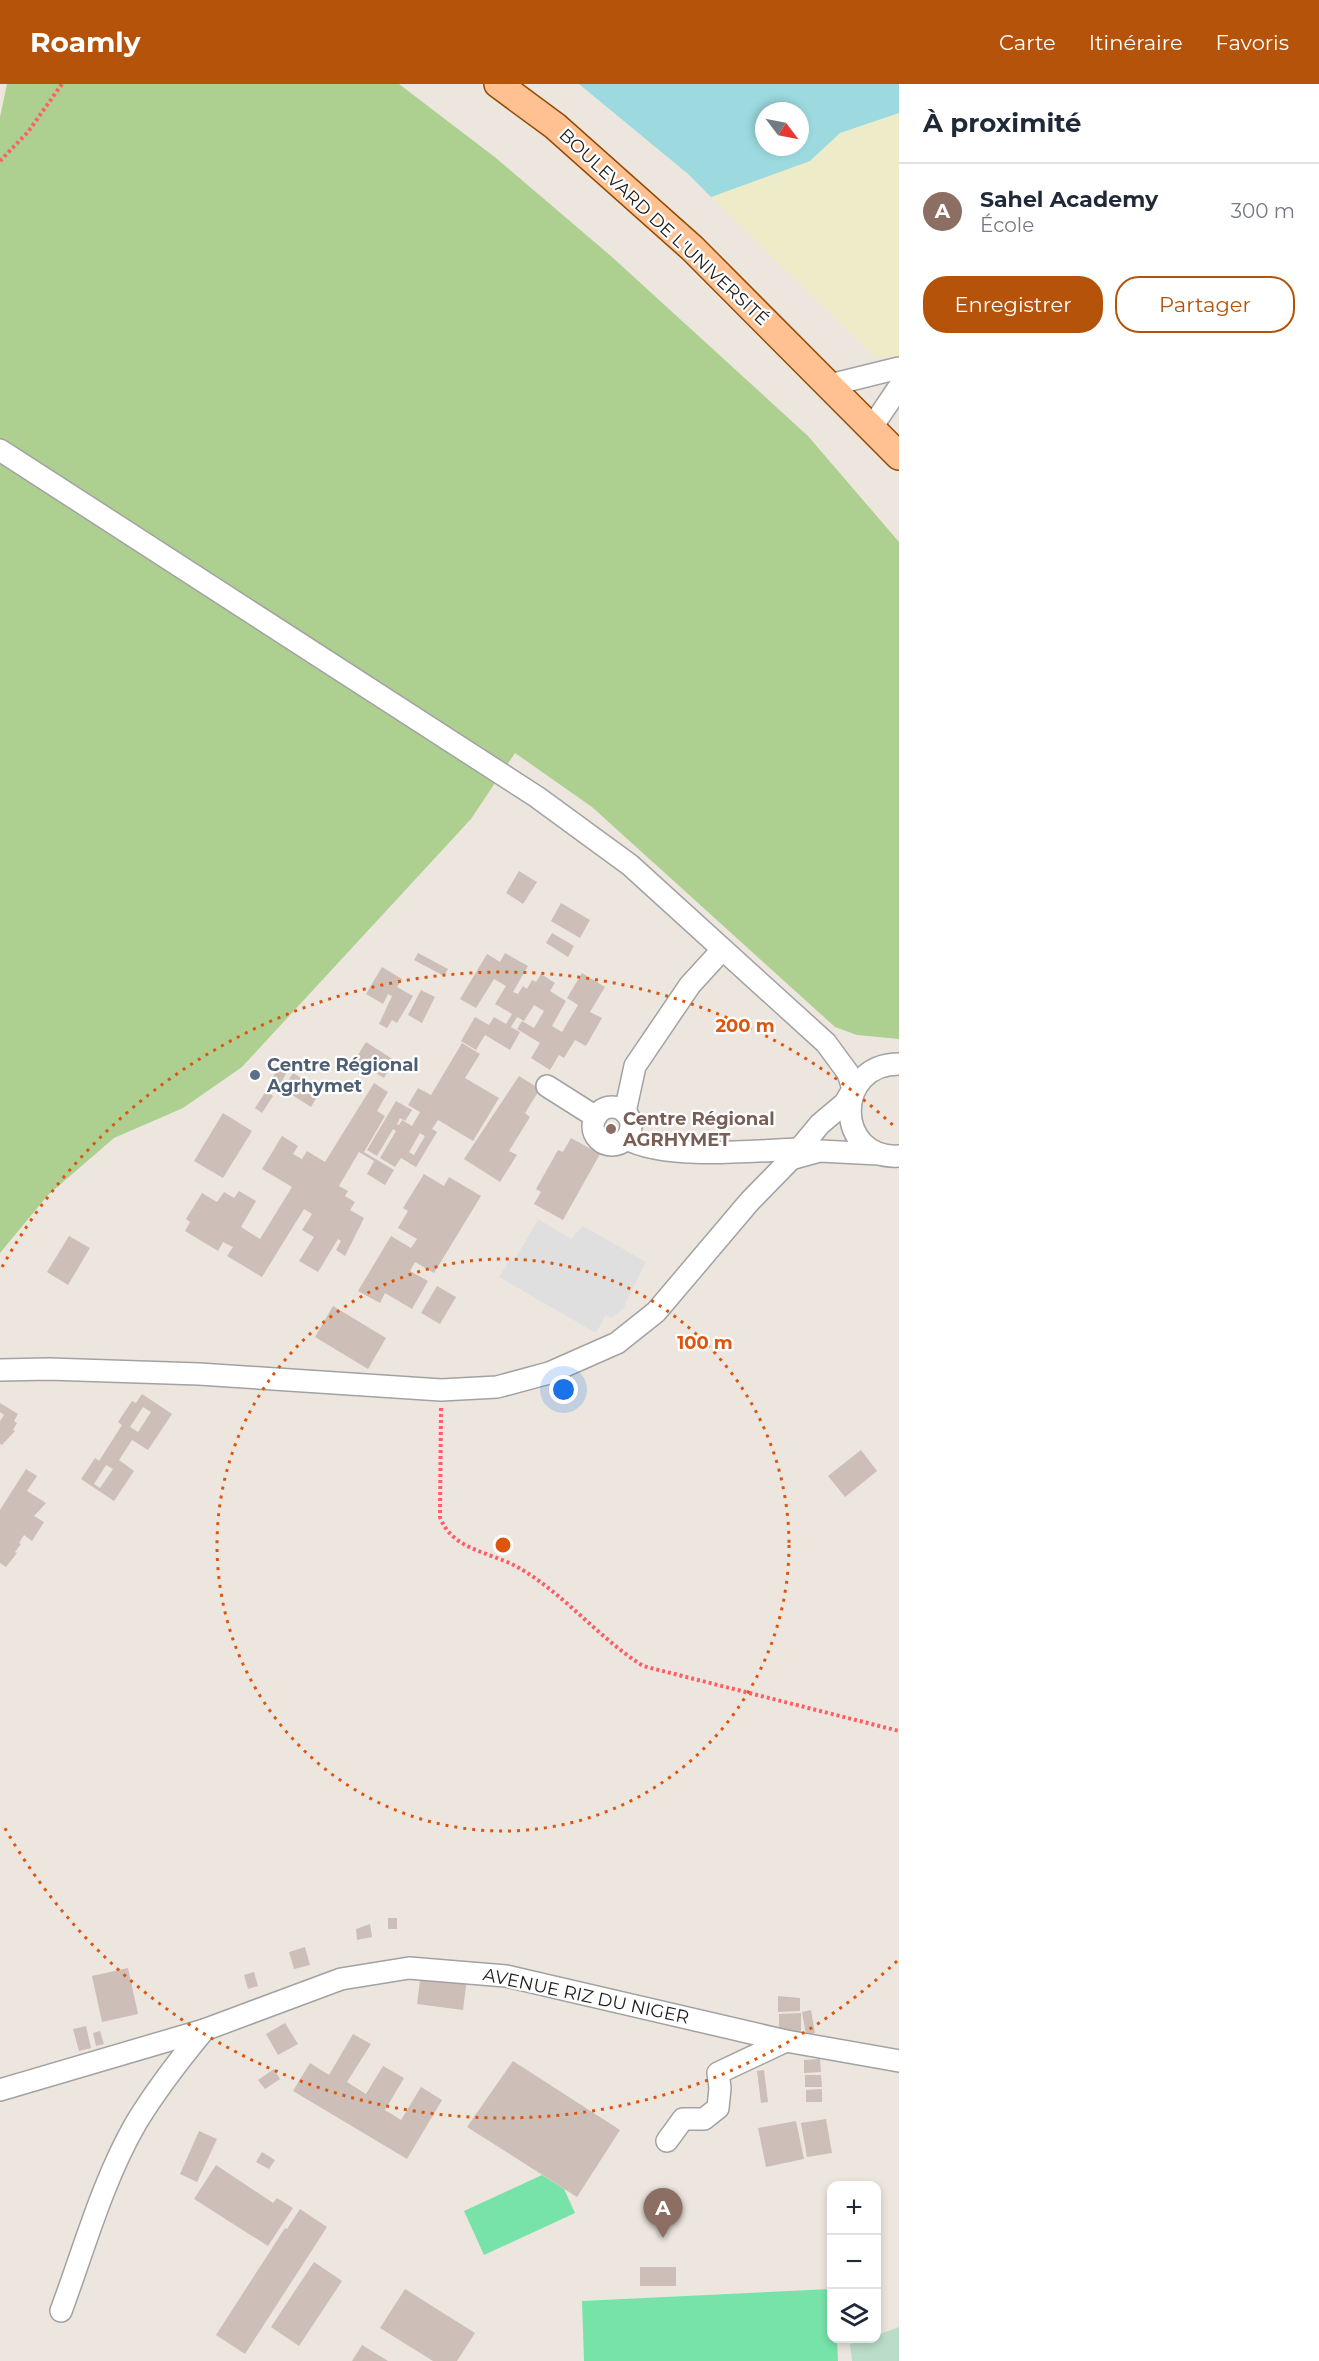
<!DOCTYPE html>
<html lang="fr">
<head>
<meta charset="utf-8">
<style>
	:root { --surface:#fff; --page:#f2f2f3; --text:#1f2937; --muted:#747a83; --line:#e0e1e3; --accent:#b45309 }
	body { margin:0; font-family:Montserrat,sans-serif; background:var(--page); color:var(--text) }
	.controls { position:absolute; right:18px; bottom:18px; display:grid; overflow:hidden; border-radius:12px; box-shadow:0 3px 9px #0003 }
	.controls button { width:54px; height:54px; display:grid; place-items:center; padding:0; border:0; border-bottom:2px solid var(--line); background:var(--surface); color:var(--text); font:30px sans-serif }
	.compass { position:absolute; left:755px; top:18px; width:54px; height:54px; border-radius:50%; background:var(--surface); box-shadow:0 3px 9px #0003; rotate:122deg }
	.you { position:absolute; left:564px; top:1306px; width:21px; height:21px; margin:-15px; border:4px solid #fff; border-radius:50%; background:#1a73e8; box-shadow:0 0 0 9px #1a73e833 }
	.badge { display:grid; place-items:center; width:39px; height:39px; border-radius:50%; background:var(--accent); color:#fff; font-size:20px; font-weight:700 }
	.pin { position:absolute; translate:-50% -50px; filter:drop-shadow(0 2px 3px #0008) }
	.pin::after { content:''; position:absolute; top:32px; width:21px; height:18px; background:inherit; clip-path:polygon(0 0,100% 0,50% 100%) }
	.list { margin:0; padding:0; list-style:none }
	h2 { display:flex; justify-content:space-between; align-items:center; height:78px; margin:0; padding:0 24px; font-size:26px }
	h2 small { font-size:20px; font-weight:400; color:var(--muted) }
	.list li { display:grid; grid-template-columns:39px 1fr auto; gap:18px; align-items:center; box-sizing:border-box; height:96px; padding:0 24px; border-top:2px solid var(--line) }
	.list b { display:block; font-size:22px; white-space:nowrap }
	.list p { margin:0; font-size:20px; white-space:nowrap; color:var(--muted) }
	.list em { font-size:20px; font-style:normal; color:var(--muted) }
	.actions { display:flex; gap:12px; padding:18px 24px }
	.actions a { flex:1; padding:14px 0; border:2px solid var(--accent); border-radius:24px; text-align:center; font-size:21px; color:var(--accent) }
	.actions .main { background:var(--accent); color:#fff }
	.icon { flex:none; width:33px; height:33px; fill:none; stroke:currentColor; stroke-width:2; stroke-linecap:round; stroke-linejoin:round }
	.map { position:relative; flex:none; width:899px; height:2277px; overflow:hidden }
	header { display:flex; align-items:center; gap:36px; box-sizing:border-box; height:84px; padding:0 30px; background:var(--accent); color:#fff }
	header strong { font-size:28px }
	nav { display:flex; gap:33px; margin-inline-start:auto; font-size:21px }
	main { display:flex }
	aside { flex:1; background:var(--surface) }
	.map>svg:first-child { display:block }
	.farmland { fill:#eeebc8 }
	.forest { fill:#add091 }
	.wetland { fill:#bbddc8 }
	.pitch { fill:#77e3a9 }
	.parking { fill:#dfdfdf }
	.water { fill:#9cdadf; fill-rule:evenodd }
	.building { fill:#cdbeb8; fill-rule:evenodd }
	.lines { fill:none; stroke-linecap:round; stroke-linejoin:round }
	.minor-casing { stroke:#a2a2a2; stroke-width:24 }
	.major-casing { stroke:#914b00; stroke-width:30 }
	.path { stroke:#ff5e66; stroke-width:4; stroke-dasharray:3 3; stroke-linecap:butt }
	.minor { stroke:#fff; stroke-width:21 }
	.major { stroke:#ffc092; stroke-width:27 }
	.ring { fill:none; stroke:#de560d; stroke-width:3; stroke-dasharray:3 6 }
	.service-dot { fill:#5c6f8a; stroke:#fff; stroke-width:2 }
	.education-dot { fill:#8d6e63; stroke:#fff; stroke-width:2 }
	.labels { text-anchor:middle; dominant-baseline:central; stroke-width:4.5; stroke-linejoin:round; paint-order:stroke }
	.street-label { font-size:18px; fill:#1b1b1b; stroke:#fff }
	.service-label { font-size:18px; font-weight:bold; fill:#4e5e75; stroke:#fff; text-anchor:start }
	.education-label { font-size:18px; font-weight:bold; fill:#785e54; stroke:#fff; text-anchor:start }
	.centre { fill:#de560d; stroke:#fff; stroke-width:3 }
	.ring-label { font-size:18px; text-anchor:middle; font-weight:bold; fill:#de560d; stroke:#fff; stroke-width:4.5; stroke-linejoin:round; paint-order:stroke }
</style>
</head>
<body>
<header>
<strong>Roamly</strong>
<nav><a>Carte</a><a>Itinéraire</a><a>Favoris</a></nav>
</header>
<main>
<div class="map">
<svg width="899" height="2277" viewBox="0 0 899 2277">
	<rect width="100%" height="100%" fill="#ede6df"/>
	<path class="farmland" d="M 899,29 L 899,272 L 877,275 L 711,113 L 810,77 L 840,49 Z"/>
	<path class="forest" d="M 7,0 L 399,0 L 496,74 L 612,173 L 808,352 L 899,458 L 899,955 L 857,951 L 835,943 L 592,723 L 515,669 L 471,735 L 242,983 L 183,1024 L 114,1054 L 48,1111 L 0,1169 L 0,33 Z"/>
	<path class="wetland" d="M 899,2243 L 899,2277 L 852,2277 L 850,2260 L 865,2255 L 876,2254 L 877,2251 Z"/>
	<g class="pitch">
		<path d="M 542,2091 L 564,2105 L 575,2129 L 484,2171 L 464,2127 Z"/>
		<path d="M 831,2205 L 832,2254 L 837,2255 L 838,2277 L 584,2277 L 582,2217 Z"/>
	</g>
	<path class="parking" d="M 538,1135 L 571,1155 L 583,1142 L 646,1178 L 623,1225 L 611,1234 L 606,1231 L 596,1249 L 499,1193 L 510,1175 L 514,1177 Z"/>
	<path class="water" d="M 579,0 L 899,0 L 899,29 L 840,49 L 810,77 L 711,113 L 688,90 ZM 764,27 L 800,27 L 800,63 L 764,63 Z"/>
	<g class="building">
		<path d="M 519,787 L 537,798 L 523,820 L 506,809 Z"/>
		<path d="M 561,819 L 590,836 L 580,854 L 551,837 Z"/>
		<path d="M 552,849 L 574,862 L 568,873 L 546,859 Z"/>
		<path d="M 418,869 L 448,885 L 444,892 L 414,876 Z"/>
		<path d="M 505,869 L 528,882 L 513,908 L 518,910 L 523,902 L 527,905 L 532,896 L 536,898 L 541,890 L 555,899 L 550,907 L 566,917 L 552,942 L 562,948 L 578,921 L 567,914 L 582,889 L 605,903 L 590,928 L 602,934 L 586,962 L 575,956 L 564,974 L 559,971 L 550,986 L 531,974 L 540,959 L 517,945 L 522,937 L 534,944 L 544,927 L 534,921 L 524,937 L 517,933 L 511,943 L 520,948 L 510,966 L 485,951 L 476,966 L 461,957 L 475,933 L 489,941 L 494,933 L 506,940 L 512,930 L 495,920 L 506,902 L 494,895 L 476,924 L 460,915 L 487,870 L 500,878 Z"/>
		<path d="M 382,883 L 402,895 L 397,903 L 413,912 L 397,939 L 392,936 L 387,944 L 379,940 L 392,912 L 388,910 L 383,920 L 366,910 Z"/>
		<path d="M 421,906 L 435,913 L 422,939 L 408,931 Z"/>
		<path d="M 366,958 L 394,976 L 384,994 L 370,985 L 365,993 L 350,984 Z"/>
		<path d="M 462,959 L 480,970 L 465,994 L 499,1014 L 473,1057 L 438,1036 L 432,1045 L 437,1048 L 416,1083 L 401,1074 L 395,1083 L 380,1074 L 396,1047 L 393,1045 L 377,1072 L 367,1066 L 396,1017 L 412,1026 L 405,1037 L 400,1034 L 397,1040 L 399,1041 L 402,1036 L 412,1042 L 420,1028 L 408,1021 L 418,1004 L 431,1011 ZM 420,1049 L 425,1052 L 414,1071 L 409,1068 Z"/>
		<path d="M 281,979 L 289,984 L 279,1003 L 270,998 Z"/>
		<path d="M 293,989 L 321,1006 L 311,1023 L 283,1005 Z"/>
		<path d="M 519,992 L 540,1005 L 525,1029 L 530,1033 L 509,1067 L 517,1071 L 500,1098 L 464,1075 Z"/>
		<path d="M 374,999 L 388,1008 L 377,1027 L 385,1032 L 364,1068 L 394,1086 L 385,1101 L 367,1090 L 374,1077 L 359,1068 L 339,1102 L 348,1107 L 345,1112 L 355,1118 L 350,1126 L 364,1134 L 345,1172 L 336,1166 L 341,1157 L 338,1155 L 318,1188 L 299,1177 L 314,1153 L 302,1146 L 312,1130 L 304,1125 L 262,1193 L 227,1172 L 233,1163 L 223,1158 L 218,1167 L 185,1147 L 190,1138 L 186,1135 L 202,1109 L 217,1118 L 224,1108 L 234,1114 L 239,1107 L 256,1117 L 241,1143 L 260,1155 L 292,1103 L 262,1085 L 282,1052 L 298,1062 L 293,1070 L 302,1075 L 307,1067 L 325,1078 Z"/>
		<path d="M 266,1007 L 273,1012 L 262,1029 L 255,1024 Z"/>
		<path d="M 223,1029 L 252,1047 L 223,1094 L 194,1077 Z"/>
		<path d="M 571,1054 L 600,1070 L 563,1136 L 534,1120 L 541,1108 L 536,1105 L 558,1066 L 563,1068 Z"/>
		<path d="M 424,1090 L 444,1102 L 449,1093 L 481,1112 L 434,1189 L 415,1178 L 410,1187 L 428,1197 L 412,1225 L 385,1209 L 380,1219 L 358,1207 L 391,1152 L 411,1164 L 417,1155 L 398,1144 L 408,1127 L 403,1124 Z"/>
		<path d="M 69,1152 L 90,1164 L 68,1201 L 47,1188 Z"/>
		<path d="M 437,1202 L 456,1213 L 440,1240 L 421,1229 Z"/>
		<path d="M 333,1222 L 386,1254 L 368,1285 L 315,1253 Z"/>
		<path d="M 142,1310 L 172,1330 L 148,1366 L 132,1356 L 119,1376 L 134,1387 L 114,1417 L 81,1395 L 95,1374 L 99,1377 L 122,1341 L 118,1338 L 132,1317 L 136,1319 ZM 143,1323 L 151,1328 L 138,1348 L 130,1343 ZM 106,1381 L 113,1385 L 100,1404 L 94,1400 Z"/>
		<path d="M 0,1319 L 18,1330 L 14,1337 L 17,1339 L 13,1346 L 15,1347 L 2,1361 L 0,1360 L 0,1337 L 4,1331 L 0,1328 Z"/>
		<path d="M 861,1366 L 877,1387 L 845,1413 L 828,1392 Z"/>
		<path d="M 26,1385 L 37,1392 L 27,1407 L 46,1419 L 34,1432 L 44,1438 L 32,1457 L 24,1451 L 19,1459 L 21,1460 L 15,1468 L 17,1469 L 6,1483 L 0,1479 L 0,1426 Z"/>
		<rect x="388" y="1834" width="9" height="11"/>
		<path d="M 370,1840 L 372,1853 L 357,1856 L 356,1845 Z"/>
		<path d="M 305,1863 L 310,1881 L 294,1885 L 289,1868 Z"/>
		<path d="M 128,1884 L 138,1930 L 102,1938 L 92,1892 Z"/>
		<path d="M 254,1888 L 258,1902 L 248,1905 L 244,1891 Z"/>
		<path d="M 421,1888 L 467,1894 L 463,1926 L 417,1920 Z"/>
		<path d="M 778,1912 L 800,1914 L 800,1927 L 778,1928 Z"/>
		<path d="M 811,1926 L 815,1949 L 806,1951 L 802,1928 Z"/>
		<path d="M 801,1929 L 801,1949 L 779,1946 L 779,1930 Z"/>
		<path d="M 285,1939 L 298,1960 L 278,1971 L 266,1950 Z"/>
		<path d="M 86,1942 L 91,1964 L 79,1967 L 73,1945 Z"/>
		<path d="M 100,1947 L 104,1960 L 96,1962 L 93,1949 Z"/>
		<path d="M 353,1950 L 371,1960 L 347,1998 L 366,2010 L 383,1982 L 404,1994 L 385,2026 L 401,2036 L 421,2003 L 442,2016 L 407,2075 L 293,2007 L 310,1979 L 329,1991 Z"/>
		<path d="M 820,1975 L 821,1988 L 804,1989 L 804,1976 Z"/>
		<path d="M 513,1977 L 620,2046 L 577,2113 L 467,2043 Z"/>
		<path d="M 274,1985 L 280,1995 L 265,2005 L 258,1996 Z"/>
		<path d="M 764,1986 L 768,2018 L 761,2019 L 757,1987 Z"/>
		<path d="M 805,1991 L 821,1991 L 822,2003 L 805,2003 Z"/>
		<path d="M 822,2005 L 822,2018 L 806,2018 L 806,2006 Z"/>
		<path d="M 826,2035 L 832,2069 L 807,2073 L 801,2039 Z"/>
		<path d="M 796,2037 L 804,2075 L 766,2083 L 758,2044 Z"/>
		<path d="M 199,2047 L 217,2055 L 197,2098 L 180,2090 Z"/>
		<path d="M 262,2068 L 275,2076 L 269,2085 L 256,2078 Z"/>
		<path d="M 216,2081 L 273,2119 L 277,2114 L 293,2124 L 268,2162 L 194,2115 Z"/>
		<path d="M 300,2125 L 327,2143 L 245,2270 L 216,2251 L 285,2144 L 287,2145 Z"/>
		<path d="M 314,2178 L 342,2197 L 299,2262 L 271,2243 Z"/>
		<rect x="640" y="2183" width="36" height="19"/>
		<path d="M 405,2205 L 475,2249 L 457,2277 L 433,2277 L 380,2244 Z"/>
		<path d="M 362,2261 L 388,2277 L 352,2277 Z"/>
	</g>
	<g class="lines">
		<g class="minor-casing">
			<g id="minor">
				<path d="M 830,301 L 899,284"/>
				<path d="M 872,343 L 899,303"/>
				<path d="M 0,366 L 537,713 L 630,781 L 826,959 L 848,989 L 853,1005 L 845,1019 L 820,1040 L 791,1075 L 750,1117 L 656,1228 L 617,1259 L 549,1289 L 497,1303 L 441,1306 L 199,1290 L 49,1285 L 0,1286"/>
				<path d="M 899,980 C 833,980 835,1076 899,1072"/>
				<path d="M 547,1002 L 596,1033"/>
				<circle cx="612" cy="1042" r="19"/>
				<path d="M 625,1028 L 635,982 L 690,901 L 722,866"/>
				<path d="M 627,1055 C 666,1076 751,1067 797,1065"/>
				<path d="M 791,1075 L 820,1067 L 879,1070"/>
				<path d="M 0,2006 L 204,1946 L 341,1895 L 409,1884 L 506,1892 L 786,1957 L 899,1977"/>
				<path d="M 667,2057 L 683,2035 L 704,2035 L 718,2024 L 720,2004 L 718,1989 L 786,1957"/>
				<path d="M 61,2227 C 84,2165 103,2096 136,2039 C 156,2006 180,1975 204,1946"/>
			</g>
		</g>
		<g class="major-casing">
			<path id="major" d="M 498,0 L 555,42 L 692,164 L 899,372"/>
		</g>
		<g class="path">
			<path d="M 0,77 L 28,48 L 62,0"/>
			<path d="M 441,1324 L 440,1433 C 452,1467 493,1468 521,1485 C 566,1512 599,1554 643,1582 L 899,1647"/>
		</g>
		<use href="#minor" class="minor"/>
		<use href="#major" class="major"/>
	</g>
	<g class="ring">
		<circle cx="503" cy="1461" r="286"/>
		<path d="M897 1877A573 573 0 0 1 2 1739M2 1183A573 573 0 0 1 897 1045"/>
	</g>
	<circle class="service-dot" cx="255" cy="991" r="6"/>
	<circle class="education-dot" cx="611" cy="1045" r="6"/>
	<g class="labels">
		<g class="street-label">
			<text transform="translate(664 143) rotate(43)">BOULEVARD DE L'UNIVERSITÉ</text>
			<text transform="translate(586 1912) rotate(12)">AVENUE RIZ DU NIGER</text>
		</g>
		<g class="service-label">
			<text x="267" y="981">Centre Régional<tspan x="267" dy="21">Agrhymet</tspan></text>
		</g>
		<g class="education-label">
			<text x="623" y="1035">Centre Régional<tspan x="623" dy="21">AGRHYMET</tspan></text>
		</g>
	</g>
	<circle cx="503" cy="1461" r="9" class="centre"/>
	<g class="ring-label">
		<text x="745" y="948">200 m</text>
		<text x="705" y="1265">100 m</text>
	</g>
</svg>
<div class="controls">
<button>+</button>
<button>−</button>
<button><svg class="icon" aria-label="layers" viewBox="0 0 24 24"><path d="M12 4l9 5-9 5-9-5zM3 14l9 5 9-5"/></svg></button>
</div>
<svg class="compass" viewBox="-18 -18 36 36"><path d="M0-13l5 13h-10z" fill="#e53935"/><path d="M0 13l5-13h-10z" fill="#747a83"/></svg>
<div class="you"></div>
<div class="pin badge" style="left:663px;top:2154px;background:#8d6e63">A</div>
</div>
<aside>
<h2>À proximité<small></small></h2>
<ul class="list">
<li><span class="badge" style="background:#8d6e63">A</span><div><b>Sahel Academy</b><p>École</p></div><em>300 m</em></li>
</ul>
<div class="actions"><a class="main">Enregistrer</a><a>Partager</a></div>
</aside>
</main>
</body>
</html>
